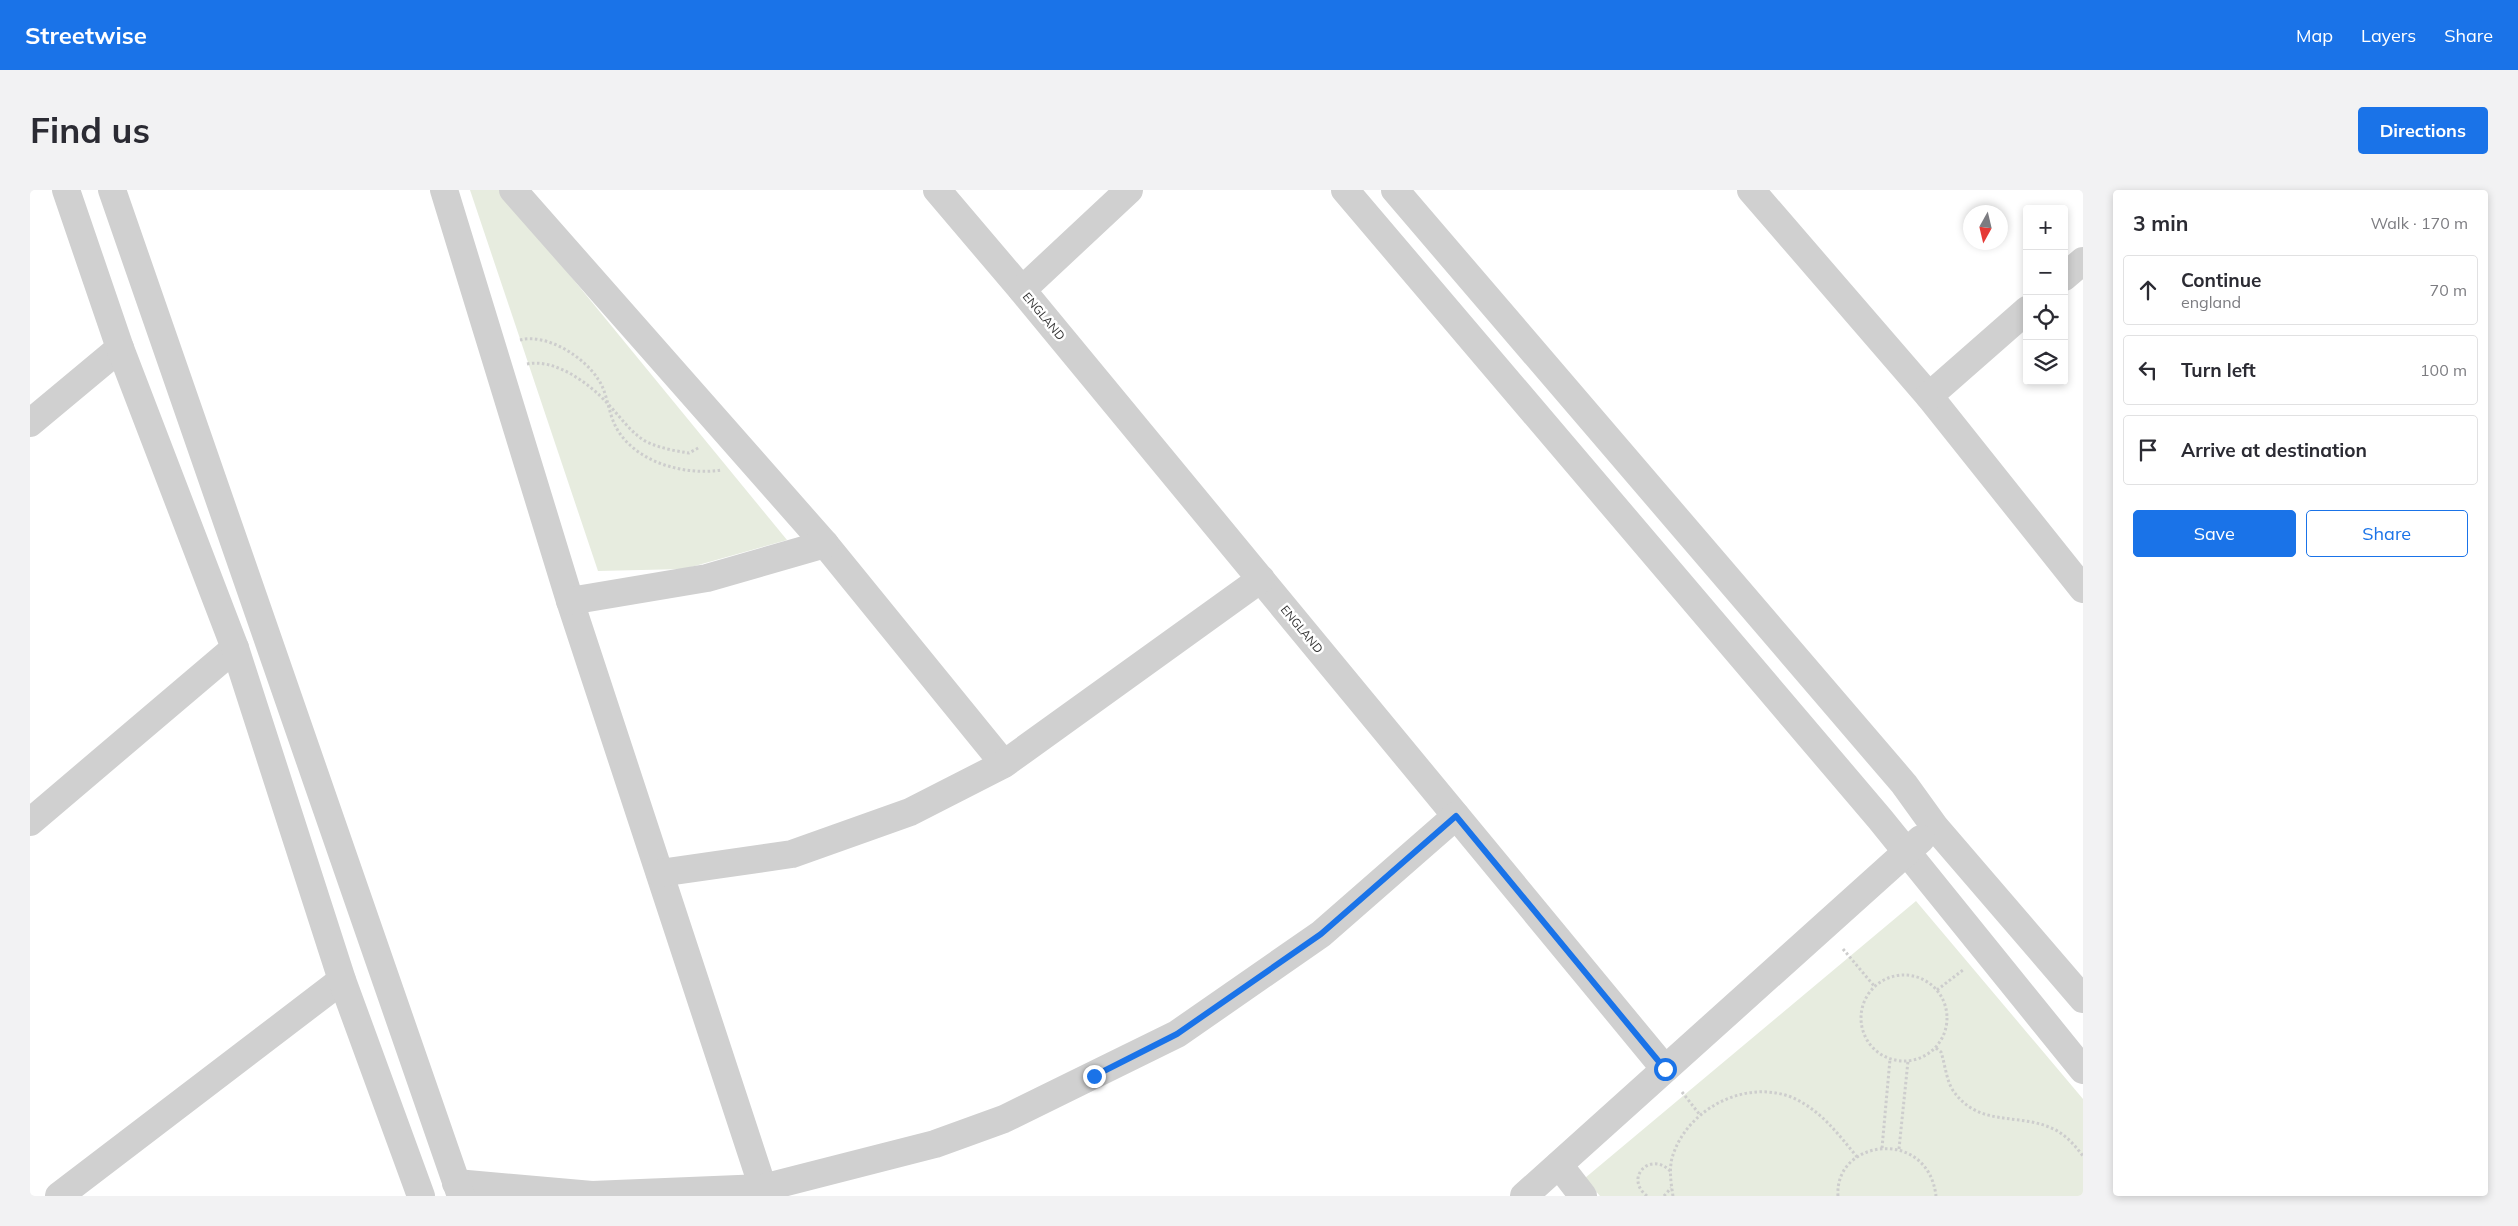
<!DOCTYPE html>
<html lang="en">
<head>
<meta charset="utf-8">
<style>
	:root { --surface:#fff; --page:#f2f2f3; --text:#2b2b33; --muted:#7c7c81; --line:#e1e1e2; --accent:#1a73e8 }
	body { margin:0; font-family:Mulish,sans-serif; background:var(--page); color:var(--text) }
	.controls { position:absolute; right:15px; top:15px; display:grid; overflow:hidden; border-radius:5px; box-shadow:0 2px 8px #0003 }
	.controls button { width:45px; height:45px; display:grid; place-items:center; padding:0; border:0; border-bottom:1px solid var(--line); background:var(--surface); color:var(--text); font:25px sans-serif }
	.compass { position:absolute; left:1933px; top:15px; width:45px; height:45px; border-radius:50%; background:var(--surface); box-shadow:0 2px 8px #0003; rotate:188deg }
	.stop { position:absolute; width:15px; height:15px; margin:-11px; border:4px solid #1a73e8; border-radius:50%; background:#fff }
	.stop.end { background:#1a73e8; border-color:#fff; box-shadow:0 1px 5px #0008 }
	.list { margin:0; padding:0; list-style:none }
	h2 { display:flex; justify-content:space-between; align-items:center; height:65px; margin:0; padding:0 20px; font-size:21px }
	h2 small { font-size:16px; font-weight:400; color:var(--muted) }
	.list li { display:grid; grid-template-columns:32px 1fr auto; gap:15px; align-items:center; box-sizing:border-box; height:70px; margin:0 10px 10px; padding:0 10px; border:1px solid var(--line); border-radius:5px }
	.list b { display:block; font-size:19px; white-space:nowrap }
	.list p { margin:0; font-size:16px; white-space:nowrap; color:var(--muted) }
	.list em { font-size:16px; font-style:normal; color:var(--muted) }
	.actions { display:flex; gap:10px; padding:15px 20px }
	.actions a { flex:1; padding:11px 0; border:1px solid var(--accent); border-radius:5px; text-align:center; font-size:18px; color:var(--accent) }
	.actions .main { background:var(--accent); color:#fff }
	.icon { flex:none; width:28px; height:28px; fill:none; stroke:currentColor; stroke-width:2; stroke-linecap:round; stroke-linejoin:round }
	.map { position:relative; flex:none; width:2053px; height:1006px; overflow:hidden; border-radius:5px }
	header { display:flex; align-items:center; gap:30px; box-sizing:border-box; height:70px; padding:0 25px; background:var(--accent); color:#fff }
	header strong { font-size:24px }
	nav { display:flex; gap:28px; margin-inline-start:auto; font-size:18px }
	.intro { display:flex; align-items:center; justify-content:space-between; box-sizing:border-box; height:120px; padding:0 30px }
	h1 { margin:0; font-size:35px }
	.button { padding:12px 22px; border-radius:5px; background:var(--accent); color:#fff; font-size:18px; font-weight:700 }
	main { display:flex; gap:30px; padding:0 30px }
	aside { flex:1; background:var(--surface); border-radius:5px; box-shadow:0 2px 8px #0003 }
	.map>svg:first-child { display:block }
	.green { fill:#e7ecdf }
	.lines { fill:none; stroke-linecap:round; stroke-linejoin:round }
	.path { stroke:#cdcdcd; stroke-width:3; stroke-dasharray:2.5 2.5; stroke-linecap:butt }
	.minor { stroke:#d0d0d0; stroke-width:28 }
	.tertiary { stroke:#d0d0d0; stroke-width:28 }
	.route { stroke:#1a73e8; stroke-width:6 }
	.labels { text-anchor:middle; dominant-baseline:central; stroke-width:5; stroke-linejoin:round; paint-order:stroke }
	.street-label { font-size:12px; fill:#333; stroke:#fff }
</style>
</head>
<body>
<header>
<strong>Streetwise</strong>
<nav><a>Map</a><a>Layers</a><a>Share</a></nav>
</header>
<div class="intro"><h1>Find us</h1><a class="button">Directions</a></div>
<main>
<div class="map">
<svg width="2053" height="1006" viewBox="0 0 2053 1006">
	<rect width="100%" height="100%" fill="#fff"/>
	<g class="green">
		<path d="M 440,0 L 470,0 L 757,350 L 654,379 L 568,381 Z"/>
		<path d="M 1886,711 L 2053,909 L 2053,1006 L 1570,1006 L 1555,988 Z"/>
	</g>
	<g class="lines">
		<g class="path">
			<path d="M 490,150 C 517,143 554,167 568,189 C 578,203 578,224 587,239 C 606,272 654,286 691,280"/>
			<path d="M 497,174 C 525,168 560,194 577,213 C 590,226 599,241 615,251 C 629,258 645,261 659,263 L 670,257"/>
			<path d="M 1813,759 L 1845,797"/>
			<circle cx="1874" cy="828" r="43"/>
			<path d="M 1907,800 L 1933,780"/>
			<path d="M 1906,858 L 1911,862 C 1915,874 1916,888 1922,899 C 1947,937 1984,923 2019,937 C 2033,942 2044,954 2053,966"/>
			<path d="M 1652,902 L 1670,925"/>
			<path d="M 1852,958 L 1860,869"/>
			<path d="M 1869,959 L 1878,871"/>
			<path d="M 1617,1006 C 1593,987 1622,960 1641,982"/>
			<path d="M 1634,1006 L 1641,998"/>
			<path d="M 1643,1006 C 1641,994 1639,980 1642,968 C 1656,920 1713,889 1761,907 C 1790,919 1808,944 1828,968"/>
			<path d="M 1808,1006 C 1804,949 1898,937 1906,1006"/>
		</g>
		<g class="minor">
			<path d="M 414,0 L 540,411 L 733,998"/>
			<path d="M 483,0 L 795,354 L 974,574"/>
			<path d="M 907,0 L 992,100 L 1635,879"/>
			<path d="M 1315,0 L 1850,629 L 2053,880"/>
			<path d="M 1365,0 L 1874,594 L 1905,637 L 2053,809"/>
			<path d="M 1721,0 L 1899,206 L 2053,399"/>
			<path d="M 2034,87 L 2053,71"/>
			<path d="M 992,100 L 1099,0"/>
			<path d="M 1899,206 L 1997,120"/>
			<path d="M 0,233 L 90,158"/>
			<path d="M 540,411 L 677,388 L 795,354"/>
			<path d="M 0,632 L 205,458"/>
			<path d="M 630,683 L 762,664 L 880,622 L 974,574 L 1231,389"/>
			<path d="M 1529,975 L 1553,1006"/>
			<path d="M 426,993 L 562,1005 L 733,998 L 905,954 L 974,929 L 1147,844 L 1291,744 L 1426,626"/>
			<path d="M 29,1006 L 312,790"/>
			<path d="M 1494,1006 L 1891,649"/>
		</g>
		<g class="tertiary">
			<path d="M 36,0 L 90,158 L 205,458 L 312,790 L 391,1006"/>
			<path d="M 82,0 L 431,1006"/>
		</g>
	</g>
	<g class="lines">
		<path class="route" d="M 1064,886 L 1147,844 L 1291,744 L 1426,626 L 1635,879"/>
	</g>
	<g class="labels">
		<g class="street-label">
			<text transform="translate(1014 126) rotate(50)">ENGLAND</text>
			<text transform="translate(1272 439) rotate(50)">ENGLAND</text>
		</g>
	</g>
</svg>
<div class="controls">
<button>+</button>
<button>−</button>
<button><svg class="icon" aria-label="locate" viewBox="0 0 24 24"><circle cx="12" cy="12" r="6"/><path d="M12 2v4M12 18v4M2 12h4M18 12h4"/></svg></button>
<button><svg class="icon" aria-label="layers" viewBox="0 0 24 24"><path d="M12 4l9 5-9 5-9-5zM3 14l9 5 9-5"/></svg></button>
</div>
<svg class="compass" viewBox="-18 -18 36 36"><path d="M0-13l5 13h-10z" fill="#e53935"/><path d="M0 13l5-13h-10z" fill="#7c7c81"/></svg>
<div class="stop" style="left:1635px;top:879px"></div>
<div class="stop end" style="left:1064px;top:886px"></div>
</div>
<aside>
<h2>3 min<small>Walk · 170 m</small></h2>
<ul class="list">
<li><svg class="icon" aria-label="ahead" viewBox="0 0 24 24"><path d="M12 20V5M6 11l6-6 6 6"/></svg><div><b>Continue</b><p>england</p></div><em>70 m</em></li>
<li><svg class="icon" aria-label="left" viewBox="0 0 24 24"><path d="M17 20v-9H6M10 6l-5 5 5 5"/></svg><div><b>Turn left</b></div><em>100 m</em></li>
<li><svg class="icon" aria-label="arrive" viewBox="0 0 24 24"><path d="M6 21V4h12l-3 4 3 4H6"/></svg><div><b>Arrive at destination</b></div></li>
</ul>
<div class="actions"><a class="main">Save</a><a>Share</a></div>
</aside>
</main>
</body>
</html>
